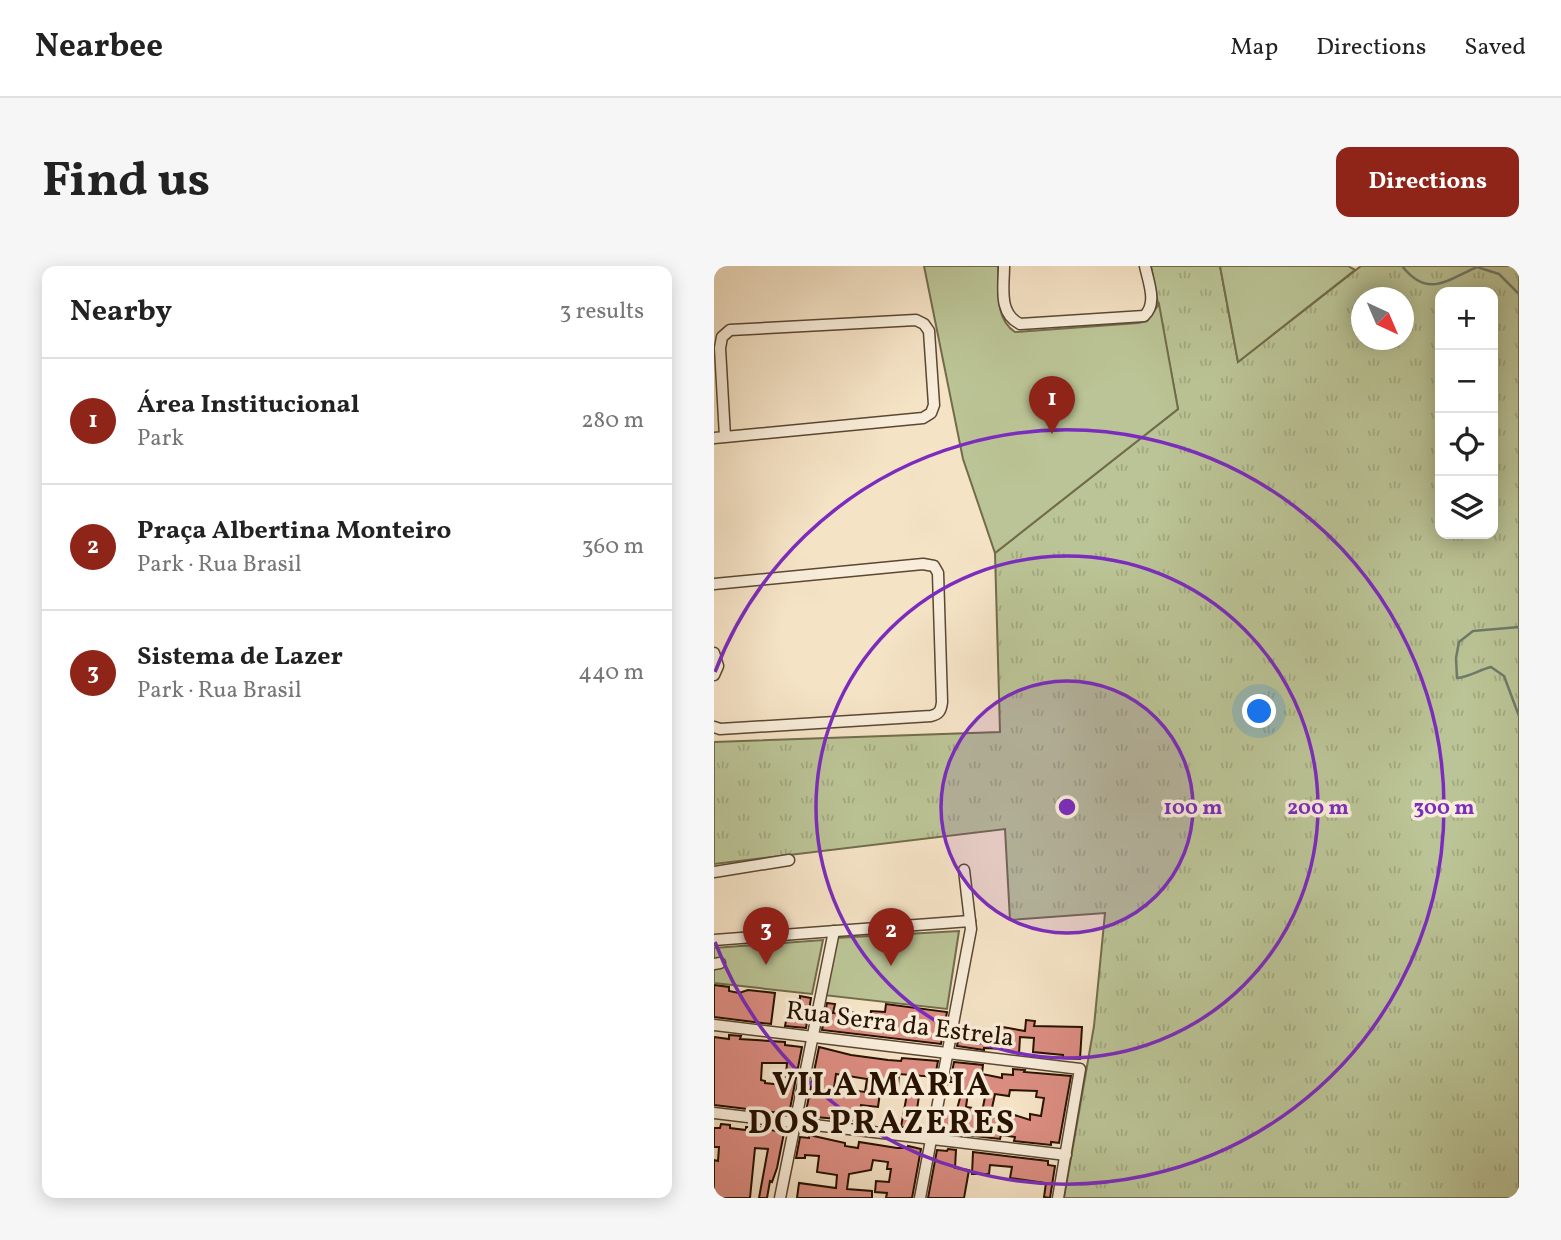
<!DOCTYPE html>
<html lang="en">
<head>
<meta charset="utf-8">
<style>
	:root { --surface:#fff; --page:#f6f6f6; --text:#222; --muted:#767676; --line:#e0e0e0; --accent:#8f2418 }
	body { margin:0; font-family:Vollkorn,serif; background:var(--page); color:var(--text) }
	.controls { position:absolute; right:21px; top:21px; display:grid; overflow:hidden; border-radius:14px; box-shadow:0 4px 18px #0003 }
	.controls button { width:63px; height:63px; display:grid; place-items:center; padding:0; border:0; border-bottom:2px solid var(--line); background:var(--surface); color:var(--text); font:35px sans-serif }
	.compass { position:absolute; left:637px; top:21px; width:63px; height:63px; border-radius:50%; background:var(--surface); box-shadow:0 4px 18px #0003; rotate:136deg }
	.you { position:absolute; left:546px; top:446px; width:24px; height:24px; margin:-18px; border:5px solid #fff; border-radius:50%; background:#1a73e8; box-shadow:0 0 0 10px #1a73e833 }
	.badge { display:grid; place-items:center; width:46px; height:46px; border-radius:50%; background:var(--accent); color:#fff; font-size:23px; font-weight:700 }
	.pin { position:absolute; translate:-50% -58px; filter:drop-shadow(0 2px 4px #0008) }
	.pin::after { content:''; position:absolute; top:37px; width:24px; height:21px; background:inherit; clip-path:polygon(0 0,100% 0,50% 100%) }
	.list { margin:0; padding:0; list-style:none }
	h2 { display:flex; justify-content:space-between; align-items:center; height:91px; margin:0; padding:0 28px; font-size:30px }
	h2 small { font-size:23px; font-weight:400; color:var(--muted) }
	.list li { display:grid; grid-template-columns:46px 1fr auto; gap:21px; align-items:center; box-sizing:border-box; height:126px; padding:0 28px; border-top:2px solid var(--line) }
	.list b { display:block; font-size:26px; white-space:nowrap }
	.list p { margin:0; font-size:23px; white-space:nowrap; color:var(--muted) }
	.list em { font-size:23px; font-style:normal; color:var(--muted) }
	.icon { flex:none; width:38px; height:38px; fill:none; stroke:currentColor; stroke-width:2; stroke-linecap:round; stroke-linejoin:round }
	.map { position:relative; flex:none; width:805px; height:932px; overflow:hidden; border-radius:14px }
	header { display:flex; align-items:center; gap:42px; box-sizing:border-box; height:98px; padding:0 35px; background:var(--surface); border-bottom:2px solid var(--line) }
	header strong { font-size:33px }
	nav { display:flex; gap:38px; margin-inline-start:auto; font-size:24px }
	.intro { display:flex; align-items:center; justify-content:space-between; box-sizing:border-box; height:168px; padding:0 42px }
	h1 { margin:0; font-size:49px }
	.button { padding:18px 32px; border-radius:14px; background:var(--accent); color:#fff; font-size:24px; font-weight:700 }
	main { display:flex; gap:42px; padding:0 42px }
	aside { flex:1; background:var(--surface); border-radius:14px; box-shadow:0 4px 18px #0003 }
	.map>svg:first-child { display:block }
	.grass { fill:url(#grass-tufts); stroke:#726c4b; stroke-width:2; fill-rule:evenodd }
	.green { fill:#bbc496; stroke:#726c4b; stroke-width:2 }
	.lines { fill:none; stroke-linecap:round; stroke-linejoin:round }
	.stream { stroke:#6e7a6b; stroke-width:2.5 }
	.building { fill:#db8d81; stroke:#281300; stroke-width:2; fill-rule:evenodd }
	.minor-casing { stroke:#5b4732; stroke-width:13 }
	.minor { stroke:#f8edda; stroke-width:10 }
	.ring { fill:none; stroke:#7b2cbf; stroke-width:3.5 }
	.labels { text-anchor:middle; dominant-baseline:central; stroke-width:7; stroke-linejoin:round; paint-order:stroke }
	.street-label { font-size:26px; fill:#281300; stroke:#f8edda }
	.district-label { font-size:33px; font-weight:bold; letter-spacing:2px; fill:#281300; stroke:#f8edda }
	.centre { fill:#7b2cbf; stroke:#f8edda; stroke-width:3.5 }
	.ring-label { font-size:21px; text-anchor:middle; font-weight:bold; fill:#7b2cbf; stroke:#f8edda; stroke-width:7; stroke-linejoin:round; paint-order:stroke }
</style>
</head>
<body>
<header>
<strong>Nearbee</strong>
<nav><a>Map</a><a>Directions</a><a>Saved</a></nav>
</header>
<div class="intro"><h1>Find us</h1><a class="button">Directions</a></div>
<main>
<aside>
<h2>Nearby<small>3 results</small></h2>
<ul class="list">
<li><span class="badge">1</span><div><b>Área Institucional</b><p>Park</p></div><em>280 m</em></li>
<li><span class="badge">2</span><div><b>Praça Albertina Monteiro</b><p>Park · Rua Brasil</p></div><em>360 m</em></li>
<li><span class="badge">3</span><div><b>Sistema de Lazer</b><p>Park · Rua Brasil</p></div><em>440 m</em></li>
</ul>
</aside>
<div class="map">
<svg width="805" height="932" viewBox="0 0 805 932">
	<defs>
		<pattern id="grass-tufts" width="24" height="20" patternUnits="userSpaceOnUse" patternTransform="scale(1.75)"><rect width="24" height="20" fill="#bbc496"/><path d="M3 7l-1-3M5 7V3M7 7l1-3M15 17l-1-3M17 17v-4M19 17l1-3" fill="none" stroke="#a1a880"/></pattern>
	</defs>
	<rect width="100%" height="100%" fill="#f5e3c6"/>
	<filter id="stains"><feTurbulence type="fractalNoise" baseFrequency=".00286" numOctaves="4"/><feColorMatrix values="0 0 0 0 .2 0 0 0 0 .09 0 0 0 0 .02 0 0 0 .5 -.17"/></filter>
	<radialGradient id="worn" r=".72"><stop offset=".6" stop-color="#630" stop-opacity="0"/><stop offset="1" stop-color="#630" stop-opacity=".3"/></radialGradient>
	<path class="grass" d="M 437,0 L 506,0 L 524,96 L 647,0 L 805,0 L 805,932 L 350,932 L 380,760 L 391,647 L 296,654 L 291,563 L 0,598 L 0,476 L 286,466 L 281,287 L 464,143 ZM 726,26 L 779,26 L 779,268 L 726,268 ZM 648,32 L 690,32 L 690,74 L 648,74 Z"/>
	<g class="green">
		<path d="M 210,0 L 284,0 C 285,23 280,52 301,66 L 424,57 L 433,55 L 445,38 L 464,143 L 281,287 L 249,193 Z"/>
		<path d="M 506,0 L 634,0 L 641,4 L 524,96 Z"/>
		<path d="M 245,665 L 233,743 L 109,729 L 121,672 Z"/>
		<path d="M 109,674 L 98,728 L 0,717 L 0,682 Z"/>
	</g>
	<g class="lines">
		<g class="stream">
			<path d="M 688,0 C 714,33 733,14 763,1 L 785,8 L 805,28"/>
			<path d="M 805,361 L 759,365 L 745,376 L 742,392 L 743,412 C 755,411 765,404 777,401 L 790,410 L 805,450"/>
		</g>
	</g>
	<g class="building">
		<path d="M 0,719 L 15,721 L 15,725 L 25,727 L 34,724 L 61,727 L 57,758 L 0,751 Z"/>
		<path d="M 86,730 L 97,732 L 92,762 L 71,760 L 76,734 L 86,733 Z"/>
		<path d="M 113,737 L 121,738 L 119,747 L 134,749 L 134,746 L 142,747 L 142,750 L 156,752 L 157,745 L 171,746 L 172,738 L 233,746 L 227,778 L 108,764 Z"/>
		<path d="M 312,754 L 321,755 L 320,760 L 368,761 L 366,793 L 349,792 L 349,789 L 319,786 L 320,772 L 306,771 L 305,788 L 290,783 L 270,782 L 270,784 L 243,780 L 246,763 L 283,765 L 283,760 L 311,765 Z"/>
		<path d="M 15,769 L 27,770 L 26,773 L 71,776 L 71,779 L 88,781 L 75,848 L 0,839 L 0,771 L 15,773 ZM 48,797 L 73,797 L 71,818 L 69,819 L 51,817 L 51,815 L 47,814 Z"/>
		<path d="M 105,781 L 137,789 L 174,794 L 187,795 L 188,792 L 224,795 L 221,811 L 185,808 L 184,821 L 167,820 L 164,841 L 147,839 L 145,855 L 91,850 ZM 122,808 L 153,813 L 151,826 L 120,822 Z"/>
		<path d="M 240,796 L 269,799 L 268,808 L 288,812 L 288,808 L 299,809 L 299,803 L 311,804 L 310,806 L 357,810 L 345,877 L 337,876 L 337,879 L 300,875 L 301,871 L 287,869 L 286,873 L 251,869 L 252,866 L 227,865 L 230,846 L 242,847 L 246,832 L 248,816 L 236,816 ZM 255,819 L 273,821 L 269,841 L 266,843 L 252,841 ZM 296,824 L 323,825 L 322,831 L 330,832 L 327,850 L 316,848 L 316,854 L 291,846 L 290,853 L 276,851 L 281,828 L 295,830 Z"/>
		<path d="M 193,828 L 205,830 L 200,863 L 187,861 Z"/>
		<path d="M 7,858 L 16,859 L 16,862 L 32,864 L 32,861 L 45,861 L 70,867 L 63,902 L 58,916 L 56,915 L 53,932 L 45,932 L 54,883 L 41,882 L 36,932 L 0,932 L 0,894 L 4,895 L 5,881 L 0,881 L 0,862 L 6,862 Z"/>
		<path d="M 95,869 L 131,877 L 131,880 L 144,882 L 145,876 L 183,882 L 193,882 L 194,880 L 207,883 L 198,932 L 172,932 L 173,927 L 161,926 L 162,915 L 175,916 L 177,903 L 173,903 L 174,896 L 159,894 L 157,904 L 135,908 L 133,923 L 158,925 L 158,932 L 83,932 L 85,917 L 122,922 L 123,909 L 103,906 L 105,890 L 91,889 L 91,892 L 82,892 L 86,871 L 95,872 Z"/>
		<path d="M 234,883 L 242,884 L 241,902 L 255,904 L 250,932 L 214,932 L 223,884 L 233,885 Z"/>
		<path d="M 259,886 L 334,895 L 334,899 L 341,900 L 336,932 L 330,931 L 332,917 L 296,912 L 298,901 L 276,899 L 275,908 L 258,908 Z"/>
	</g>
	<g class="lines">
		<g class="minor-casing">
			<g id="minor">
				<path d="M 290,0 C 290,21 284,47 306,58 L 430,50 C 444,38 434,15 431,0"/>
				<path d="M 0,172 L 11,171 L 209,152 L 217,147 L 220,139 L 215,65 L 210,58 L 202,54 L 16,64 L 8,71 L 6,82 L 11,171"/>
				<path d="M 0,318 L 209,298 L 220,300 L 224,307 L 228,436 C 227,445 225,448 217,450 L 6,463 L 0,461"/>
				<path d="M 0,387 L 4,400 L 0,409"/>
				<path d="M 0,606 L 75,594"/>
				<path d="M 0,674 L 256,655"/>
				<path d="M 0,698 L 6,697"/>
				<path d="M 0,759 L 366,803 L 344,932"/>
				<path d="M 0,847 L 352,889"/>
				<path d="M 66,932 L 120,665"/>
				<path d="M 206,932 L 257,663 L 250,604"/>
			</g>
		</g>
		<use href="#minor" class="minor"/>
	</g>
	<circle cx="353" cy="541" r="126" fill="#7b2cbf" fill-opacity=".12"/>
	<g class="ring">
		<circle cx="353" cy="541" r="126"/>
		<circle cx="353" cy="541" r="251"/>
		<path d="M1 406A377 377 0 1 1 1 676"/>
	</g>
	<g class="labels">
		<g class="street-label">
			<text transform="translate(186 759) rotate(7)">Rua Serra da Estrela</text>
		</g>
		<g class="district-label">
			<text x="168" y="821">VILA MARIA<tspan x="168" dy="38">DOS PRAZERES</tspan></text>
		</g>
	</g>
	<circle cx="353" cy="541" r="10" class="centre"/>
	<g class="ring-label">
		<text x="479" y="548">100 m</text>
		<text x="604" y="548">200 m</text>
		<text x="730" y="548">300 m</text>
	</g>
	<rect width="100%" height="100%" filter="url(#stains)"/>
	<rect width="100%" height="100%" fill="url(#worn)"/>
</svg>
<div class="controls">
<button>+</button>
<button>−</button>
<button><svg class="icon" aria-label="locate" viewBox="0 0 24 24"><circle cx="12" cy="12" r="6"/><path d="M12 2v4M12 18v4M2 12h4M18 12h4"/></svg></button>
<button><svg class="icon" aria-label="layers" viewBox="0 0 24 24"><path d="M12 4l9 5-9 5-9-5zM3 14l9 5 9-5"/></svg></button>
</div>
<svg class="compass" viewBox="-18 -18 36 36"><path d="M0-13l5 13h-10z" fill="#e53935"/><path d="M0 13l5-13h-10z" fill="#767676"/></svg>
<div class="you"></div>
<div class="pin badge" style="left:338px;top:168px">1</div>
<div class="pin badge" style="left:177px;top:700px">2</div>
<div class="pin badge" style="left:52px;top:699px">3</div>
</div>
</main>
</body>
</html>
